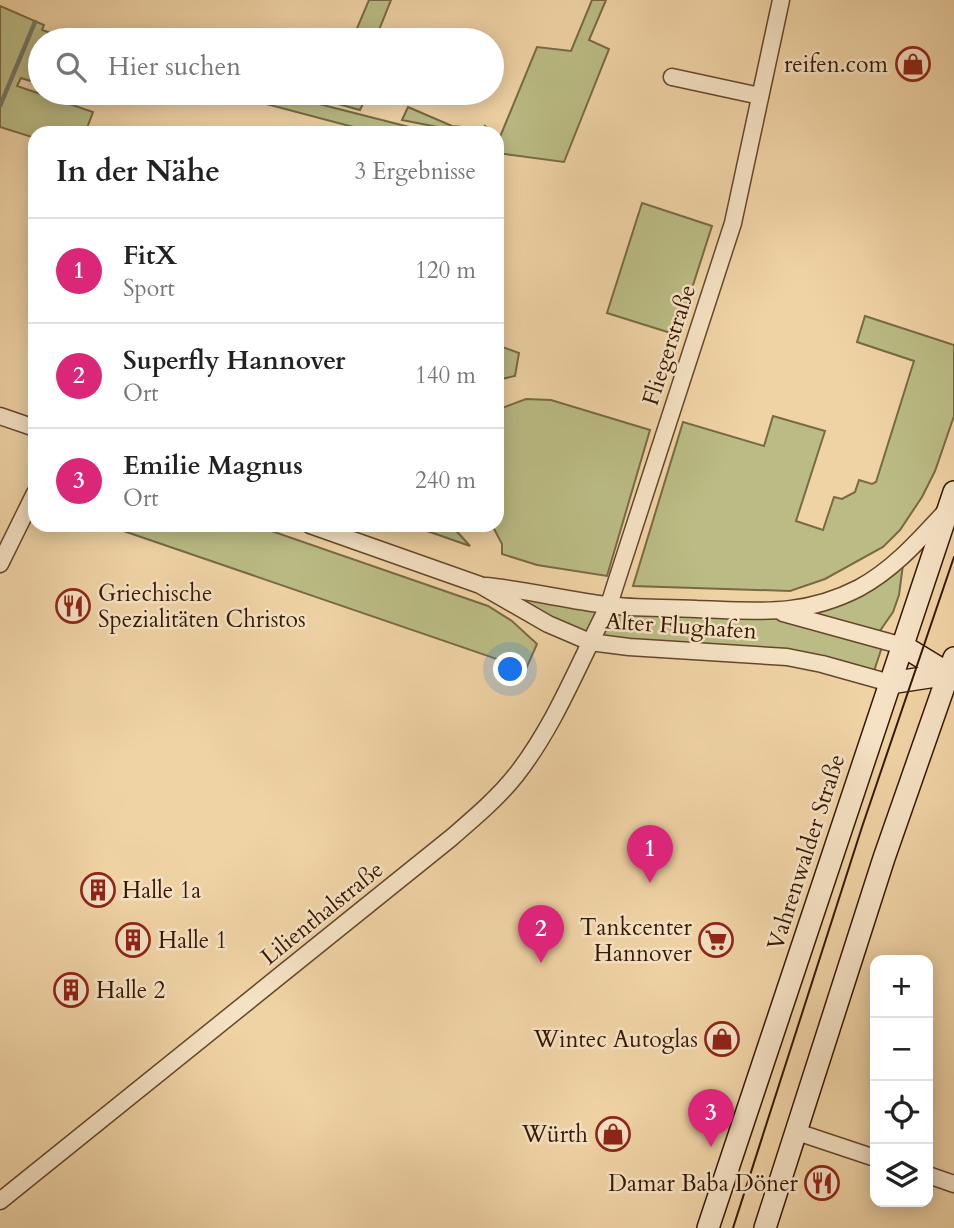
<!DOCTYPE html>
<html lang="de">
<head>
<meta charset="utf-8">
<style>
	:root { --surface:#fff; --page:#f6f6f6; --text:#222; --muted:#767676; --line:#e0e0e0; --accent:#db2777 }
	body { margin:0; font-family:Cardo,serif; background:var(--page); color:var(--text) }
	.controls { position:absolute; right:21px; bottom:21px; display:grid; overflow:hidden; border-radius:14px; box-shadow:0 4px 18px #0003 }
	.controls button { width:63px; height:63px; display:grid; place-items:center; padding:0; border:0; border-bottom:2px solid var(--line); background:var(--surface); color:var(--text); font:35px sans-serif }
	.you { position:absolute; left:511px; top:670px; width:24px; height:24px; margin:-18px; border:5px solid #fff; border-radius:50%; background:#1a73e8; box-shadow:0 0 0 10px #1a73e833 }
	.badge { display:grid; place-items:center; width:46px; height:46px; border-radius:50%; background:var(--accent); color:#fff; font-size:23px; font-weight:700 }
	.pin { position:absolute; translate:-50% -58px; filter:drop-shadow(0 2px 4px #0008) }
	.pin::after { content:''; position:absolute; top:37px; width:24px; height:21px; background:inherit; clip-path:polygon(0 0,100% 0,50% 100%) }
	.list { margin:0; padding:0; list-style:none }
	h2 { display:flex; justify-content:space-between; align-items:center; height:91px; margin:0; padding:0 28px; font-size:30px }
	h2 small { font-size:23px; font-weight:400; color:var(--muted) }
	.list li { display:grid; grid-template-columns:46px 1fr auto; gap:21px; align-items:center; box-sizing:border-box; height:105px; padding:0 28px; border-top:2px solid var(--line) }
	.list b { display:block; font-size:26px; white-space:nowrap }
	.list p { margin:0; font-size:23px; white-space:nowrap; color:var(--muted) }
	.list em { font-size:23px; font-style:normal; color:var(--muted) }
	.icon { flex:none; width:38px; height:38px; fill:none; stroke:currentColor; stroke-width:2; stroke-linecap:round; stroke-linejoin:round }
	.map { position:relative; flex:none; width:954px; height:1228px; overflow:hidden }
	.search { position:absolute; background:var(--surface); box-shadow:0 4px 18px #0003; left:28px; top:28px; width:476px; height:77px; display:flex; align-items:center; gap:18px; box-sizing:border-box; padding:0 24px; border-radius:38px; color:var(--muted); font-size:26px }
	.panel { position:absolute; background:var(--surface); box-shadow:0 4px 18px #0003; left:28px; top:126px; width:476px; height:406px; border-radius:21px }
	.map>svg:first-child { display:block }
	.green { fill:#bbbc85; stroke:#796a44; stroke-width:2 }
	.lines { fill:none; stroke-linecap:round; stroke-linejoin:round }
	.stream { stroke:#76766c; stroke-width:4.5 }
	.street-casing { stroke:#65472b; stroke-width:19 }
	.secondary-casing { stroke:#371802; stroke-width:24 }
	.street { stroke:#f5e2c4; stroke-width:16 }
	.secondary { stroke:#f5e2c4; stroke-width:21 }
	.tram { stroke:#371802; stroke-width:2 }
	.labels { text-anchor:middle; dominant-baseline:central; stroke-width:5; stroke-linejoin:round; paint-order:stroke }
	.poi-label { font-size:23px; fill:#371802; stroke:#f5e2c4; text-anchor:end }
	.street-label { font-size:23px; fill:#371802; stroke:#f5e2c4 }
</style>
</head>
<body>
<div class="map">
<svg width="954" height="1228" viewBox="0 0 954 1228">
	<rect width="100%" height="100%" fill="#f0d3a5"/>
	<filter id="stains"><feTurbulence type="fractalNoise" baseFrequency=".00286" numOctaves="4"/><feColorMatrix values="0 0 0 0 .2 0 0 0 0 .09 0 0 0 0 .02 0 0 0 .5 -.17"/></filter>
	<radialGradient id="worn" r=".72"><stop offset=".6" stop-color="#630" stop-opacity="0"/><stop offset="1" stop-color="#630" stop-opacity=".3"/></radialGradient>
	<g class="green">
		<path d="M 369,0 L 391,0 L 375,40 L 352,40 Z"/>
		<path d="M 592,0 L 606,0 L 589,40 L 609,49 L 564,162 L 497,153 L 497,137 L 500,137 L 537,47 L 571,51 Z"/>
		<path d="M 0,6 L 44,25 L 42,30 L 70,40 L 40,40 L 40,84 L 21,78 L 17,86 L 93,112 L 85,133 L 35,133 L 35,138 L 0,127 Z"/>
		<path d="M 225,93 L 276,93 L 421,130 L 451,133 L 376,133 Z"/>
		<path d="M 330,93 L 368,93 L 360,110 L 327,101 Z"/>
		<path d="M 408,107 L 452,126 L 484,129 L 485,126 L 494,133 L 468,133 L 402,120 Z"/>
		<path d="M 642,203 L 712,226 L 677,335 L 607,313 Z"/>
		<path d="M 865,316 L 954,345 L 954,416 L 935,471 L 922,497 L 900,530 L 883,547 L 825,579 L 790,591 L 633,586 L 683,422 L 764,446 L 773,416 L 825,431 L 796,521 L 823,530 L 834,497 L 842,499 L 855,492 L 859,480 L 872,484 L 876,482 L 914,361 L 857,342 Z"/>
		<path d="M 497,345 L 519,353 L 515,376 L 497,380 Z"/>
		<path d="M 526,399 L 551,400 L 650,430 L 607,576 L 537,565 L 502,554 L 502,544 L 492,525 L 497,525 L 497,423 L 502,408 Z"/>
		<path d="M 106,525 L 254,525 L 488,606 L 512,621 L 537,644 L 526,669 Z"/>
		<path d="M 410,525 L 451,525 L 470,546 Z"/>
		<path d="M 904,557 L 899,595 L 893,612 L 875,638 L 884,641 L 872,677 L 856,673 L 603,644 L 504,599 L 520,589 L 570,600 L 810,606 Z"/>
	</g>
	<g class="lines">
		<path class="stream" d="M 0,106 L 35,22"/>
		<g class="street-casing">
			<g id="street">
				<path d="M 672,77 L 760,96"/>
				<path d="M 0,416 L 35,428"/>
				<path d="M 310,525 L 480,585 L 548,624 L 590,642 L 629,647 L 787,657 L 822,664 L 890,683"/>
				<path d="M 0,564 L 35,493"/>
				<path d="M 486,586 C 527,590 566,600 607,605 C 637,609 667,607 697,609 C 757,611 803,617 859,588 C 894,569 919,540 946,511"/>
				<path d="M 783,613 L 903,646"/>
				<path d="M 797,1132 L 875,1158"/>
				<path d="M 928,1175 L 954,1184"/>
				<path d="M 0,1201 L 451,838 C 474,818 497,799 516,775 C 556,724 579,662 609,605 L 614,589 L 733,223 L 781,0"/>
			</g>
		</g>
		<g class="secondary-casing">
			<g id="secondary">
				<path d="M 903,646 L 949,674"/>
				<path d="M 890,683 L 949,674"/>
				<path d="M 708,1228 L 954,492"/>
				<path d="M 765,1228 L 884,858 L 954,658"/>
			</g>
		</g>
		<use href="#street" class="street"/>
		<use href="#secondary" class="secondary"/>
		<path class="tram" d="M 733,1228 L 862,827 L 954,557"/>
	</g>
	<defs>
		<g id="shop-ring" transform="scale(1.75)"><circle r="9.5" fill="#f5e2c4" stroke="#8f2418" stroke-width="1.5"/><path d="M-5-2.5h2.3a2.7 3.5 0 0 1 5.4 0H5L5.5 6h-11ZM-1.5-2.5h3a1.5 2.3 0 0 0-3 0Z" fill="#8f2418"/></g>
		<g id="restaurant-ring" transform="scale(1.75)"><circle r="9.5" fill="#f5e2c4" stroke="#8f2418" stroke-width="1.5"/><path d="M-5-6h1v4h1v-4h1v4h1v-4h1v5L-1.5 .5V6h-2V.5L-5-1ZM5-6V6H3V1.5H1.5Q1.5-4 5-6Z" fill="#8f2418"/></g>
		<g id="building-ring" transform="scale(1.75)"><circle r="9.5" fill="#f5e2c4" stroke="#8f2418" stroke-width="1.5"/><path d="M-4-6H4V6H1V3H-1V6H-4ZM-2.5-4.3h1.7v1.8h-1.7ZM.8-4.3h1.7v1.8H.8ZM-2.5-1h1.7V.8h-1.7ZM.8-1h1.7V.8H.8Z" fill="#8f2418"/></g>
		<g id="supermarket-ring" transform="scale(1.75)"><circle r="9.5" fill="#f5e2c4" stroke="#8f2418" stroke-width="1.5"/><path d="M-6-5.5h2.5l.6 2H6L4.5 2H-2.5L-4.4-4H-6ZM-1.5 3.2a1.3 1.3 0 1 0 .1 0ZM3 3.2a1.3 1.3 0 1 0 .1 0Z" fill="#8f2418"/></g>
	</defs>
	<g fill-rule="evenodd">
		<use href="#shop-ring" x="913" y="64"/>
		<use href="#restaurant-ring" x="73" y="606"/>
		<use href="#building-ring" x="98" y="890"/>
		<use href="#building-ring" x="133" y="940"/>
		<use href="#supermarket-ring" x="716" y="940"/>
		<use href="#building-ring" x="71" y="990"/>
		<use href="#shop-ring" x="722" y="1039"/>
		<use href="#shop-ring" x="613" y="1134"/>
		<use href="#restaurant-ring" x="822" y="1183"/>
	</g>
	<g class="labels">
		<g class="poi-label">
			<text x="888" y="64">reifen.com</text>
			<text x="98" y="593" text-anchor="start">Griechische<tspan x="98" dy="26">Spezialitäten Christos</tspan></text>
			<text x="122" y="890" text-anchor="start">Halle 1a</text>
			<text x="692" y="927">Tankcenter<tspan x="692" dy="26">Hannover</tspan></text>
			<text x="158" y="940" text-anchor="start">Halle 1</text>
			<text x="96" y="990" text-anchor="start">Halle 2</text>
			<text x="698" y="1039">Wintec Autoglas</text>
			<text x="588" y="1134">Würth</text>
			<text x="798" y="1183">Damar Baba Döner</text>
		</g>
		<g class="street-label">
			<text transform="translate(669 345) rotate(-72)">Fliegerstraße</text>
			<text transform="translate(681 626) rotate(4)">Alter Flughafen</text>
			<text transform="translate(806 852) rotate(-72)">Vahrenwalder Straße</text>
			<text transform="translate(322 913) rotate(-39)">Lilienthalstraße</text>
		</g>
	</g>
	<rect width="100%" height="100%" filter="url(#stains)"/>
	<rect width="100%" height="100%" fill="url(#worn)"/>
</svg>
<div class="controls">
<button>+</button>
<button>−</button>
<button><svg class="icon" aria-label="locate" viewBox="0 0 24 24"><circle cx="12" cy="12" r="6"/><path d="M12 2v4M12 18v4M2 12h4M18 12h4"/></svg></button>
<button><svg class="icon" aria-label="layers" viewBox="0 0 24 24"><path d="M12 4l9 5-9 5-9-5zM3 14l9 5 9-5"/></svg></button>
</div>
<div class="you"></div>
<div class="pin badge" style="left:650px;top:883px">1</div>
<div class="pin badge" style="left:541px;top:963px">2</div>
<div class="pin badge" style="left:711px;top:1147px">3</div>
<div class="search"><svg class="icon" aria-label="search" viewBox="0 0 24 24"><circle cx="10" cy="10" r="6"/><path d="M15 15l6 6"/></svg>Hier suchen</div>
<section class="panel">
<h2>In der Nähe<small>3 Ergebnisse</small></h2>
<ul class="list">
<li><span class="badge">1</span><div><b>FitX</b><p>Sport</p></div><em>120 m</em></li>
<li><span class="badge">2</span><div><b>Superfly Hannover</b><p>Ort</p></div><em>140 m</em></li>
<li><span class="badge">3</span><div><b>Emilie Magnus</b><p>Ort</p></div><em>240 m</em></li>
</ul>
</section>
</div>
</body>
</html>
